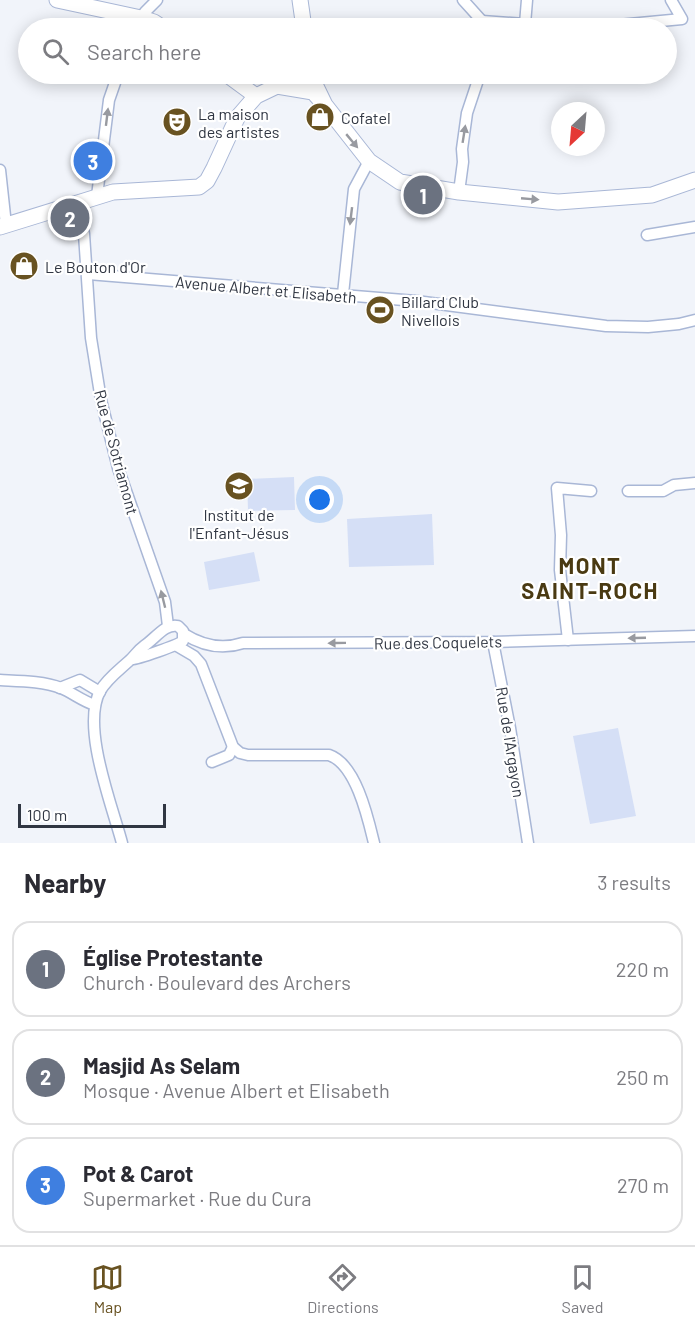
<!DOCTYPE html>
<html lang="en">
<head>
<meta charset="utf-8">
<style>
	:root { --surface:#fff; --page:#f7f7f7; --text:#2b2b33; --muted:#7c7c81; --line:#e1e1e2; --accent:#685221 }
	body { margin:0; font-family:Barlow,sans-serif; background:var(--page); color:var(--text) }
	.compass { position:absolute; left:551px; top:102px; width:54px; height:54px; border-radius:50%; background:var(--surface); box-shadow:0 3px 15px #0003; rotate:206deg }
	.scale { position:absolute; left:18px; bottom:15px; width:148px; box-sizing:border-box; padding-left:6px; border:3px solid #303642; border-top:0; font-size:16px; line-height:21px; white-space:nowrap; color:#303642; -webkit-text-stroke:4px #fff; paint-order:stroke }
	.you { position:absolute; left:320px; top:500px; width:21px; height:21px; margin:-15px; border:4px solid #fff; border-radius:50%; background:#1a73e8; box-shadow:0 0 0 9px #1a73e833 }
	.badge { display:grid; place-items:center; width:39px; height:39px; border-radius:50%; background:var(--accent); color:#fff; font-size:20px; font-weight:700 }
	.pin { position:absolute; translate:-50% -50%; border:3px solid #fff; box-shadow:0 2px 6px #0006 }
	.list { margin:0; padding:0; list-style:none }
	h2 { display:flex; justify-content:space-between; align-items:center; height:78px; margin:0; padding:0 24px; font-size:26px }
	h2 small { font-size:20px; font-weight:400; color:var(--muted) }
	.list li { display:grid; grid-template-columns:39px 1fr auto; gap:18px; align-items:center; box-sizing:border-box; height:96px; margin:0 12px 12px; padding:0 12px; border:2px solid var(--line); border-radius:18px }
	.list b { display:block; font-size:22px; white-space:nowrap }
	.list p { margin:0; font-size:20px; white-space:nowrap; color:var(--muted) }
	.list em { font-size:20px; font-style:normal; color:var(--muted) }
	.icon { flex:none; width:33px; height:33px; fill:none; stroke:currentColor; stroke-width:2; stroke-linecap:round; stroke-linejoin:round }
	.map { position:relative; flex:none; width:695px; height:843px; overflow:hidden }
	.search { position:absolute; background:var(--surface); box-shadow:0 3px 15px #0003; left:18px; right:18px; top:18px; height:66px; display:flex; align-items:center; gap:15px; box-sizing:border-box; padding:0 21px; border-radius:33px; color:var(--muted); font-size:22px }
	.sheet { height:402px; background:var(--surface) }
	nav { display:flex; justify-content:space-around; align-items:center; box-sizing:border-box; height:84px; border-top:2px solid var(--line); background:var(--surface); font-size:16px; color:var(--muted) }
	nav a { display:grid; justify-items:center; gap:3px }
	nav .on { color:var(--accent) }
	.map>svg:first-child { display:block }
	.green { fill:#d5dff6 }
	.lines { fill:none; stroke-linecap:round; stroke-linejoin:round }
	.street-casing { stroke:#a9b7d6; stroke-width:13 }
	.secondary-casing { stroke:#a9b7d6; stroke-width:17 }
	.street { stroke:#fff; stroke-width:10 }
	.secondary { stroke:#fff; stroke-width:15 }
	.oneway { fill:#989aa0 }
	.labels { text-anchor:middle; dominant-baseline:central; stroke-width:4.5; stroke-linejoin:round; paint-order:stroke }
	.poi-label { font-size:16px; fill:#303642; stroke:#fff; text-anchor:start }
	.street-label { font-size:16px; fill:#303642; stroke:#fff }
	.district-label { font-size:22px; font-weight:bold; letter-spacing:1.5px; fill:#4a3a12; stroke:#fff }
</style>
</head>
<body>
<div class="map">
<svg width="695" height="843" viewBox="0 0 695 843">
	<rect width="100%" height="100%" fill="#f1f4fa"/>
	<g class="green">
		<path d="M 294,477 L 295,510 L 248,511 L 247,479 Z"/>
		<path d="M 432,514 L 434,565 L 349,567 L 347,519 Z"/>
		<path d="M 254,552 L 260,581 L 209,590 L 204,562 Z"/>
		<path d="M 618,728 L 636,816 L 590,824 L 573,736 Z"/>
	</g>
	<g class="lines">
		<g class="street-casing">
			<g id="street">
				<path d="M 463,0 L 482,21"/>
				<path d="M 525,24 L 527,0"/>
				<path d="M 136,28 L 145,12 L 157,0"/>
				<path d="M 468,28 L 482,21 L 525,24 L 538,28"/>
				<path d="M 587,28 L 682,19 L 671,0"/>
				<path d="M 0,170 L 6,225"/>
				<path d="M 459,192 L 463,162 L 462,149 L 467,113 L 480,74"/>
				<path d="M 97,196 L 109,100 L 118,74"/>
				<path d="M 77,202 L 84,234 L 91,338 L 101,400 L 118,468 L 165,602 L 168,626"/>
				<path d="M 647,235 L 695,227"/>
				<path d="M 88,274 L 416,301 L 606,326 L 648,327 L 679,324 L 695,320"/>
				<path d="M 343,294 L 354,189 L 369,161"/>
				<path d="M 628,491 L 663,491 L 674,485 L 695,483"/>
				<path d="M 184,634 C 203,646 222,650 243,643 L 493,642 L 695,636"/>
				<path d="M 568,640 L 560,570 L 561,535 L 557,488 L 591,491"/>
				<path d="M 493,642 L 510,728 L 528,843"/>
				<path d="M 177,646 L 194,656 L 201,664 L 233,747 L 240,753 L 248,755 L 329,755 C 356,764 368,818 374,843"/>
				<path d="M 0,680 C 19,681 43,681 61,688 C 73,693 82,701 95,705"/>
				<path d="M 60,688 L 80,680 L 100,692"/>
				<path d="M 212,762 L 229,755 L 233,747"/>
				<path d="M 122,843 C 112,805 81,727 100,691 C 107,679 118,671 129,661 C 135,656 137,651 144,646 C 155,639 165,623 178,626 L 183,631 L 183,641 C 178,645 138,659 132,659"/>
			</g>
		</g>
		<g class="secondary-casing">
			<g id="secondary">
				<path d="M 57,0 L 141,18 L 154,22 L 163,28"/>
				<path d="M 300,0 L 304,28"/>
				<path d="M 226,74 L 256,96"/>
				<path d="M 310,74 L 325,105 L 369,161 L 400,182 L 459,192 L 558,202 L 652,195 L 695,180"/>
				<path d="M 277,86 L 313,92 L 323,103"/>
				<path d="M 0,227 L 113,192 L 199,187 L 207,181 L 214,168 L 237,118 L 256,96 L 302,74"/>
			</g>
		</g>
		<use href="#street" class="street"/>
		<use href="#secondary" class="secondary"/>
	</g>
	<defs><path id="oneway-solid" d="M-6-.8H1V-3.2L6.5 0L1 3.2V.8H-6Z" transform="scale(1.5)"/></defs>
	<g class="oneway">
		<use href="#oneway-solid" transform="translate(107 117) rotate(-83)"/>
		<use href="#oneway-solid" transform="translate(464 134) rotate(-81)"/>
		<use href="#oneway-solid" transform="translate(352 141) rotate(50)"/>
		<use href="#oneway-solid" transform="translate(530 199) rotate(5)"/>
		<use href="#oneway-solid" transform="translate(351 216) rotate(97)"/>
		<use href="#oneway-solid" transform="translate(163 599) rotate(-104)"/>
		<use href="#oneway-solid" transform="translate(637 638) rotate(178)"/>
		<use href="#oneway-solid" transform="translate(337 643) rotate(179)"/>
	</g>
	<defs>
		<g id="shop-disc" transform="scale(1.5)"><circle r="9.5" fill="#685221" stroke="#fff"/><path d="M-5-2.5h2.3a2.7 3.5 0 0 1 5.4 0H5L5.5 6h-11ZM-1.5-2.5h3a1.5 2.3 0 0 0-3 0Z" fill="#fff"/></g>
		<g id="theatre-disc" transform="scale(1.5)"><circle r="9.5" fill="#685221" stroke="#fff"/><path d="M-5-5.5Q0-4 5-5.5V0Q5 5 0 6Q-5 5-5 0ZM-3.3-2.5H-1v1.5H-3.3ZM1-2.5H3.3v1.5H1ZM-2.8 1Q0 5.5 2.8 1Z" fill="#fff"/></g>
		<g id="stadium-disc" transform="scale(1.5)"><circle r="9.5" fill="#685221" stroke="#fff"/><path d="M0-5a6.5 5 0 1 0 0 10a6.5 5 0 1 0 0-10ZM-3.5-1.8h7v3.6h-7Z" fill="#fff"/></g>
		<g id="school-disc" transform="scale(1.5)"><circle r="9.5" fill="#685221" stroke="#fff"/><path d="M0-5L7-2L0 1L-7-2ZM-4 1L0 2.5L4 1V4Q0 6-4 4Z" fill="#fff"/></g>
	</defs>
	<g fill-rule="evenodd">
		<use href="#shop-disc" x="320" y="117"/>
		<use href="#theatre-disc" x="177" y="122"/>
		<use href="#shop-disc" x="24" y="266"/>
		<use href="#stadium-disc" x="380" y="310"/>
		<use href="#school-disc" x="239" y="486"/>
	</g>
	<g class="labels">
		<g class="poi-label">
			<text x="198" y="113">La maison<tspan x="198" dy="18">des artistes</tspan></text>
			<text x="341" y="117">Cofatel</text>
			<text x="45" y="266">Le Bouton d'Or</text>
			<text x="401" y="301">Billard Club<tspan x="401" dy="18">Nivellois</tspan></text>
			<text x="239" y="514" text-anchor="middle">Institut de<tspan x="239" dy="18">l'Enfant-Jésus</tspan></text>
		</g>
		<g class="street-label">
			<text transform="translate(266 289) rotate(5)">Avenue Albert et Elisabeth</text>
			<text transform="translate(117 452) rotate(75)">Rue de Sotriamont</text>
			<text transform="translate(438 642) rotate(-1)">Rue des Coquelets</text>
			<text transform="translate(511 742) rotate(81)">Rue de l'Argayon</text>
		</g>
		<g class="district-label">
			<text x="590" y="565">MONT<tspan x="590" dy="25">SAINT-ROCH</tspan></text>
		</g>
	</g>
</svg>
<svg class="compass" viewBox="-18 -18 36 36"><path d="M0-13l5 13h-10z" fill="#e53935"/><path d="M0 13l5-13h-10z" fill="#7c7c81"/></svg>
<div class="scale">100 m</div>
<div class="you"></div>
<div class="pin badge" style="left:423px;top:195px;background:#6b7280">1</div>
<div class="pin badge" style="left:70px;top:218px;background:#6b7280">2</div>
<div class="pin badge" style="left:93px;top:161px;background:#3f7fe0">3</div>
<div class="search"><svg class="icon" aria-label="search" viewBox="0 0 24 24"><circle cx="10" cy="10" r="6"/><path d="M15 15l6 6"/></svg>Search here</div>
</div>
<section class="sheet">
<h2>Nearby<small>3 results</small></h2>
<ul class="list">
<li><span class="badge" style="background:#6b7280">1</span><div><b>Église Protestante</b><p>Church · Boulevard des Archers</p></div><em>220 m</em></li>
<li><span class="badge" style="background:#6b7280">2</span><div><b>Masjid As Selam</b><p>Mosque · Avenue Albert et Elisabeth</p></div><em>250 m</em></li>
<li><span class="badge" style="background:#3f7fe0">3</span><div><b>Pot &amp; Carot</b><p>Supermarket · Rue du Cura</p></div><em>270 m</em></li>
</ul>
</section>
<nav>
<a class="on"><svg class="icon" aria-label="map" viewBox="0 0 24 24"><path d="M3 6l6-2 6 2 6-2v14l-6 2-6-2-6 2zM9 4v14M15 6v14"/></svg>Map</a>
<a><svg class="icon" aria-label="directions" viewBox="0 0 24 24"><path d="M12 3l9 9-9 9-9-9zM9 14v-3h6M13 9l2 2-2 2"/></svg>Directions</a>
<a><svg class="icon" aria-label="saved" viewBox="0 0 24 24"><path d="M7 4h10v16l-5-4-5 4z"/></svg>Saved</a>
</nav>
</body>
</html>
